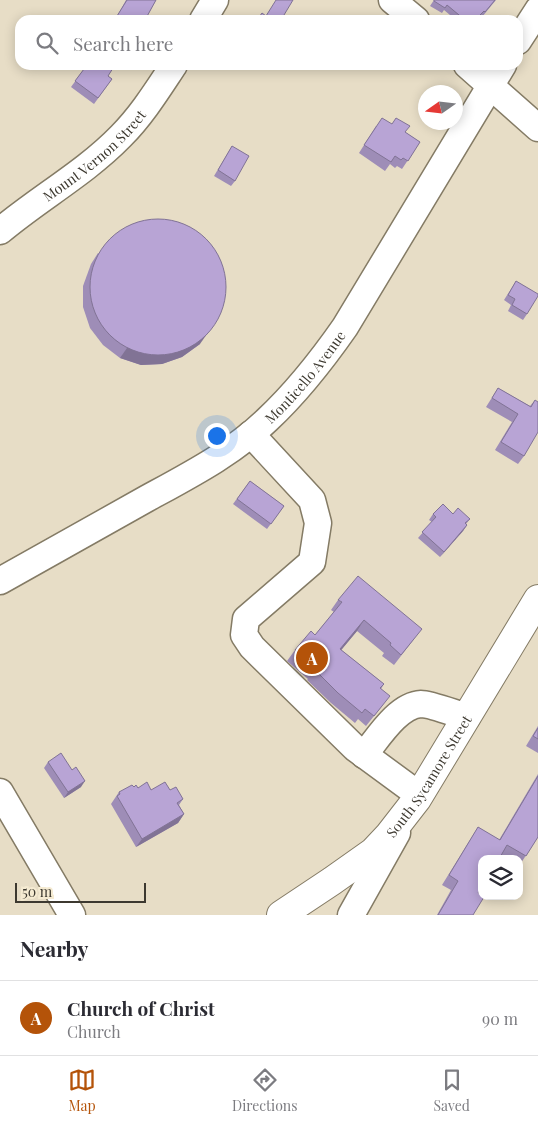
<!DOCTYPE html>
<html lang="en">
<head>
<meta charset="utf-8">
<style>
	:root { --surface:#fff; --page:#f7f7f7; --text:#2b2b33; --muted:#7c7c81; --line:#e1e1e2; --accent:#b45309 }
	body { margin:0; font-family:"Playfair Display",serif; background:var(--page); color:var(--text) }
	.controls { position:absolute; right:15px; bottom:15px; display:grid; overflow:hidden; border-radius:10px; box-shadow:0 2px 12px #0003 }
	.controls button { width:45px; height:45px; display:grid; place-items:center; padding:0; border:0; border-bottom:1px solid var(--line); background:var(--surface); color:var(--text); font:25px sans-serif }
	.compass { position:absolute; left:418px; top:85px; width:45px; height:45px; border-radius:50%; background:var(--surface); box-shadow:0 2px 12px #0003; rotate:256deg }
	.scale { position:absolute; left:15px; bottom:12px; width:131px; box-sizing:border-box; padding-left:5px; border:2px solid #3d3930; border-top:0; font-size:14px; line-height:18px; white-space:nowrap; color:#3d3930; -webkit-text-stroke:4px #f5ebd2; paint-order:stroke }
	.you { position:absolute; left:216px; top:435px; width:18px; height:18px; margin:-12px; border:4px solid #fff; border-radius:50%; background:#1a73e8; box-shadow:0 0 0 8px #1a73e833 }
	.badge { display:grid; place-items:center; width:32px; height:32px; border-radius:50%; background:var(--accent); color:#fff; font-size:16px; font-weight:700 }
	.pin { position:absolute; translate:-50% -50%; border:2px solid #fff; box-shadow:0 1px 5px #0006 }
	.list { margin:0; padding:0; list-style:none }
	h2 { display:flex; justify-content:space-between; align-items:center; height:65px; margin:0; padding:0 20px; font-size:21px }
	h2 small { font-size:16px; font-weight:400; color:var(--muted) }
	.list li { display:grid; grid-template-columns:32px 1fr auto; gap:15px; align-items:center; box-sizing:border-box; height:75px; padding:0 20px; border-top:1px solid var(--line) }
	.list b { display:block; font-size:19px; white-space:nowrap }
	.list p { margin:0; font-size:16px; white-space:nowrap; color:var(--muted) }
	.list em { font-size:16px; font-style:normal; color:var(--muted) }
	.icon { flex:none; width:28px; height:28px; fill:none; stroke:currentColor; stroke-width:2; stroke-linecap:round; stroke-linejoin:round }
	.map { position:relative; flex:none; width:538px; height:915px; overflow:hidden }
	.search { position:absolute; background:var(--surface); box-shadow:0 2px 12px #0003; left:15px; right:15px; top:15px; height:55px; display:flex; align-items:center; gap:12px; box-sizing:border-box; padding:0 18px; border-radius:15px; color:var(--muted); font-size:19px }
	.sheet { height:140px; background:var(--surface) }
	nav { display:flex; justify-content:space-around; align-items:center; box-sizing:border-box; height:70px; border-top:1px solid var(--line); background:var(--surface); font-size:14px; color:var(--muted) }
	nav a { display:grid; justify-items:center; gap:2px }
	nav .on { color:var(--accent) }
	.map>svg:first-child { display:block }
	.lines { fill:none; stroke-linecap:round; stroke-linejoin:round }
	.minor-casing { stroke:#847b65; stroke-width:29 }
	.major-casing { stroke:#847b65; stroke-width:30 }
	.minor { stroke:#fff; stroke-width:26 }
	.major { stroke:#fff; stroke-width:28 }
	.wall { fill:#9e8db7 }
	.shaded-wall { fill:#817395 }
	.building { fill:#b8a4d5; stroke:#817395 }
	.labels { text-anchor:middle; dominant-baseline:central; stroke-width:4; stroke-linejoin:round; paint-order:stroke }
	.street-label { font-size:14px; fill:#3d3930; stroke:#f5ebd2 }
</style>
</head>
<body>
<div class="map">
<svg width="538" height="915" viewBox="0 0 538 915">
	<rect width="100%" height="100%" fill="#e7ddc6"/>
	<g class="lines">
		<g class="minor-casing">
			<g id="minor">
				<path d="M 392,0 L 416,20"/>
				<path d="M 203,20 L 215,0"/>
				<path d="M 518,41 L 538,10"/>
				<path d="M 467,65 L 538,128"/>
				<path id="s1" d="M 0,231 C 39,198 85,173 121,136 C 142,115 158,89 174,65"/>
				<path d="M 251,434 L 312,500 L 318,523 L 312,562 L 246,619 L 244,635 L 252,647 L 355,748 L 419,795"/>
				<path id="s2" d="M 0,581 C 49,553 98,526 146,499 C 188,476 233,453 267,420 C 297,392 322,360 345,327 L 503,65"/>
				<path d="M 364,755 C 378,738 398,705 421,704 C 431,704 456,714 467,717"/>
				<path d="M 0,792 L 72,915"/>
				<path d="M 351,915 L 397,833"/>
			</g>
		</g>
		<g class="major-casing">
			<g id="major">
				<path id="s3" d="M 281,915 L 332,881 L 373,852 L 389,835 L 417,799 L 538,599"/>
			</g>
		</g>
		<use href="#minor" class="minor"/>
		<use href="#major" class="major"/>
	</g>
	<g class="wall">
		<path d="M 126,0 L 156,0 L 145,20 L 115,20 Z"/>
		<path d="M 434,0 L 496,0 L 482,17 L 480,16 L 477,20 L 456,20 L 444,10 L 442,13 L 430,6 Z"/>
		<path d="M 87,65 L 108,76 L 112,79 L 94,104 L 71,87 Z"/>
		<path d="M 376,126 L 405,132 L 420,142 L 402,169 L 397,166 L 395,168 L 390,164 L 385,171 L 359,153 Z"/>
		<path d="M 232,146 L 235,181 L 231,186 L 214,176 Z"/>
		<path d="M 98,253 L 200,344 L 182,357 L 162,364 L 141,365 L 120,358 L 103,345 L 90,328 L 83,307 L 83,286 L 91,264 Z"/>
		<path d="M 516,281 L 527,314 L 523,320 L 508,311 L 511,305 L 504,300 Z"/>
		<path d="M 498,388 L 530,406 L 535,400 L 524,456 L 518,464 L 495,450 L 512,422 L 486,407 Z"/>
		<path d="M 250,481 L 284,506 L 267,529 L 233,504 Z"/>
		<path d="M 433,514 L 453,514 L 470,519 L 466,524 L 467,525 L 463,531 L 440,557 L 418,538 L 432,522 L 429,520 Z"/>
		<path d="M 338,600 L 414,639 L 394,665 L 382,656 L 384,653 L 357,631 L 341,650 L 384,684 L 381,689 L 382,706 L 366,726 L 358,719 L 355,723 L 331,703 L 307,680 L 308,679 L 287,661 L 295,650 L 315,635 L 334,612 L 331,610 Z"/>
		<path d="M 538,726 L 538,753 L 526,746 Z"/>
		<path d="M 48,762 L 72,770 L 81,787 L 64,798 L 44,768 Z"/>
		<path d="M 538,774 L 538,837 L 519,866 L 519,859 L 508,859 L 501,855 L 478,893 L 473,915 L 437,915 L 451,890 L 442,885 L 478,827 L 499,840 Z"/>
		<path d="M 134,787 L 151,790 L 170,790 L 183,799 L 179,805 L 184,814 L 178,823 L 136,847 L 111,804 L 119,792 Z"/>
	</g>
	<g class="shaded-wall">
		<path d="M 207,334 L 200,344 L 182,357 L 162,364 L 141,365 L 120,358 L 127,348 Z"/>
		<path d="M 467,525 L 463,531 L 440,557 L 444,552 Z"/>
		<path d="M 364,620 L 357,631 L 333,660 L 340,649 Z"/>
		<path d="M 85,781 L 81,787 L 64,798 L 68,792 Z"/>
		<path d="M 184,814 L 178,823 L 136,847 L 142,839 Z"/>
	</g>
	<g class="building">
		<path d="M 127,0 L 156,0 L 145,20 L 124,20 L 117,16 Z"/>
		<path d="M 276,0 L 293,0 L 281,20 L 257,20 L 262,13 L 266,16 Z"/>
		<path d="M 434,0 L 495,0 L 485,12 L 484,11 L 477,18 L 475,16 L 472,20 L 465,20 L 447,5 L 445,8 L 434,1 Z"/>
		<path d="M 87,65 L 115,65 L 108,76 L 112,79 L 98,98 L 75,81 Z"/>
		<path d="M 382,118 L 392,124 L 396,118 L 410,126 L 405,132 L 420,142 L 408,161 L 403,158 L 401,160 L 395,156 L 391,162 L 364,145 Z"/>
		<path d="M 232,146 L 249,156 L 235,181 L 218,170 Z"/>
		<circle cx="158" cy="287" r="68"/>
		<path d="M 516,281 L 538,294 L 538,296 L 527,314 L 512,305 L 515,299 L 508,295 Z"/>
		<path d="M 498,388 L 531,407 L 535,400 L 538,402 L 538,432 L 524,456 L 501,442 L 518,414 L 492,398 Z"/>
		<path d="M 250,481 L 284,506 L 271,524 L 237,499 Z"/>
		<path d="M 443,504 L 453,514 L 458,508 L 470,519 L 465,523 L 467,525 L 444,552 L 422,532 L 436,517 L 433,514 Z"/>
		<path d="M 358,576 L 422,629 L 401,655 L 390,645 L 391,643 L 364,620 L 340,649 L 384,684 L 380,688 L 390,696 L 374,716 L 365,709 L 362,713 L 338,693 L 315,670 L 315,669 L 295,650 L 311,631 L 315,635 L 342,602 L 338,600 Z"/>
		<path d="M 538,728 L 538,739 L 533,736 Z"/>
		<path d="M 61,753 L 72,770 L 76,767 L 85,781 L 68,792 L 48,762 Z"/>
		<path d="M 538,776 L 538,837 L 526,856 L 507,845 L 499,859 L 482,859 L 482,887 L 478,893 L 482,895 L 482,896 L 484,897 L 473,915 L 438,915 L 458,881 L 449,875 L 478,827 L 500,840 Z"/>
		<path d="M 147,782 L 151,790 L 165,782 L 170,790 L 176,787 L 183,799 L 177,803 L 184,814 L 142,839 L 117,796 L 120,794 L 119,792 L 132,785 L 134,787 L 136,785 L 138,788 Z"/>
	</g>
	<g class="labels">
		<g class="street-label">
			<text stroke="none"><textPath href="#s1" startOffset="121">Mount Vernon Street</textPath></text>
			<text stroke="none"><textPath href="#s2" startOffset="370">Monticello Avenue</textPath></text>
			<text stroke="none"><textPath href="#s3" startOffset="206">South Sycamore Street</textPath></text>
		</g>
	</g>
</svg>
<div class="controls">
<button><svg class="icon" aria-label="layers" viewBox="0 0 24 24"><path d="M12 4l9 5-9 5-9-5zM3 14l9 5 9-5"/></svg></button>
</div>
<svg class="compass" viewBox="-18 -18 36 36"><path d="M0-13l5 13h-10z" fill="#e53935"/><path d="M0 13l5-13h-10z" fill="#7c7c81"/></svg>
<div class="scale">50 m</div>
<div class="you"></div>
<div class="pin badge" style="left:312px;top:658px">A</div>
<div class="search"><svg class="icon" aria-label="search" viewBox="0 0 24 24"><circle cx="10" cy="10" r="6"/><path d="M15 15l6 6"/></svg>Search here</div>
</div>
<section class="sheet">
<h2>Nearby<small></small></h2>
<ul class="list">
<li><span class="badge">A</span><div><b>Church of Christ</b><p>Church</p></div><em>90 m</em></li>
</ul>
</section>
<nav>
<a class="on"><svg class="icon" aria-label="map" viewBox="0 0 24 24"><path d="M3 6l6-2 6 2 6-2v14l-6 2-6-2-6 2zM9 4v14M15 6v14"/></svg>Map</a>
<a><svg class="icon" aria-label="directions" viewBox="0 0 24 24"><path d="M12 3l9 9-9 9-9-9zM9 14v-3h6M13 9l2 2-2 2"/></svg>Directions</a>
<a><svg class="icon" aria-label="saved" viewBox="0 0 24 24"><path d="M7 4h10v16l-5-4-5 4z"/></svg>Saved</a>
</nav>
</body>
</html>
